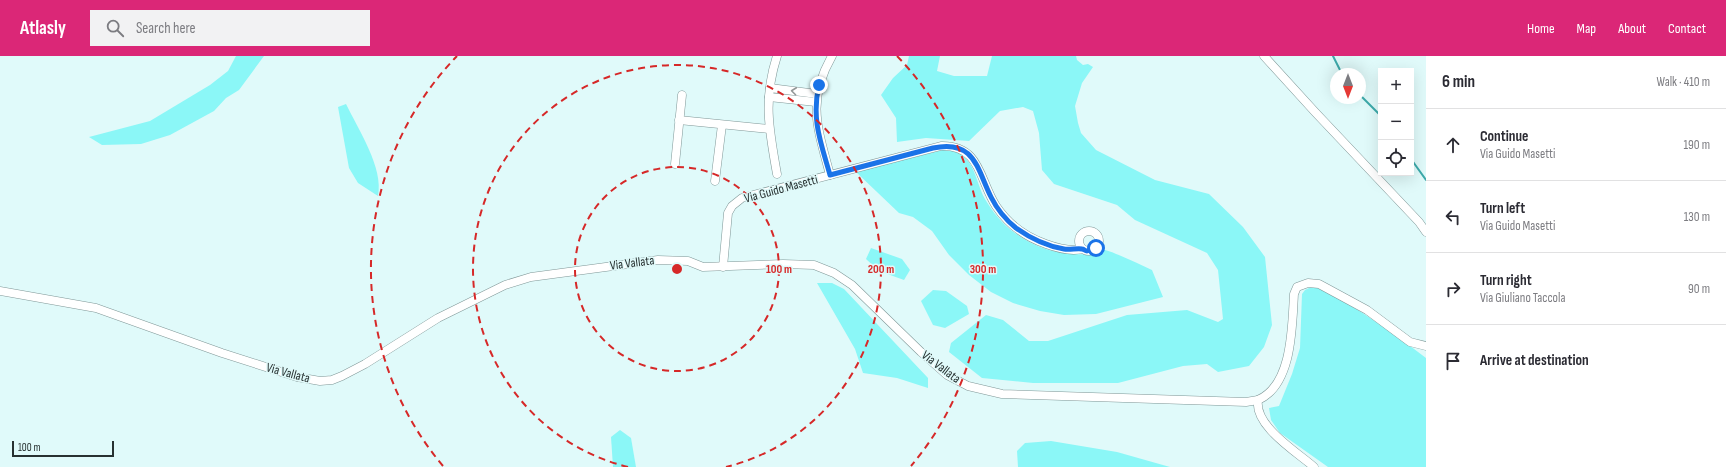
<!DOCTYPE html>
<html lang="en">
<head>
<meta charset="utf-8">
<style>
	:root { --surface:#fff; --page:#f2f2f3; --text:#2b2b33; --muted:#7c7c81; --line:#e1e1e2; --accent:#db2777 }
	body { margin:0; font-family:"Sofia Sans Condensed",sans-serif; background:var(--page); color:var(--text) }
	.controls { position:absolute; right:12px; top:12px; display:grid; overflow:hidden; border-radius:0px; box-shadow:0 4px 16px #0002 }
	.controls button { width:36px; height:36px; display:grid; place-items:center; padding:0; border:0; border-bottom:1px solid var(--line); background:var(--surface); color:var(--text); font:20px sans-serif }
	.compass { position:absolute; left:1330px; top:12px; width:36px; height:36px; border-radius:50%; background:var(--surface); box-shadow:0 4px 16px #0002; rotate:180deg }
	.scale { position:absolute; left:12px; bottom:10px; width:102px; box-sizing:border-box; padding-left:4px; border:2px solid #273131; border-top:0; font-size:11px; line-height:14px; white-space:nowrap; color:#273131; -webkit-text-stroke:3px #e0fafa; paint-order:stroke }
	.stop { position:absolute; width:12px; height:12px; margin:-9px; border:3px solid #1a73e8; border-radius:50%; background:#fff }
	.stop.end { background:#1a73e8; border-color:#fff; box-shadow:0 1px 4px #0008 }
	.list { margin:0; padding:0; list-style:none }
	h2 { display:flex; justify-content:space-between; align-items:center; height:52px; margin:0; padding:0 16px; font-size:17px }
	h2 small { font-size:13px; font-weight:400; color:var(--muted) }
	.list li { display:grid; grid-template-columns:26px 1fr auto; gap:12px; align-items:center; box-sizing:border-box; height:72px; padding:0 16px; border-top:1px solid var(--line) }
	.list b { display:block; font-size:15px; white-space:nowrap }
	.list p { margin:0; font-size:13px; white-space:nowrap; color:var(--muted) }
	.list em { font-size:13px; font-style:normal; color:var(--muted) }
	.icon { flex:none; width:22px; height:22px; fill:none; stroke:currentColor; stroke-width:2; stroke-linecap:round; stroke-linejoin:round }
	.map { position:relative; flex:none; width:1426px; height:411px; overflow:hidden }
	header { display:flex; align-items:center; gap:24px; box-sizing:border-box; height:56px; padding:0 20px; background:var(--accent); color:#fff }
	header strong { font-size:19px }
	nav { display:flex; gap:22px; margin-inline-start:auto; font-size:14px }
	.search { width:280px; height:36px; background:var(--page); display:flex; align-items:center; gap:10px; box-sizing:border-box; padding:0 14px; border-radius:0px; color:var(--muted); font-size:15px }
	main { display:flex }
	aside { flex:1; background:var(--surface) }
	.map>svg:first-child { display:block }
	.green { fill:#8bf7f7 }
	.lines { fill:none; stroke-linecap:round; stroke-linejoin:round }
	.stream { stroke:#3daaab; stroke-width:2 }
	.minor-casing { stroke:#7f9797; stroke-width:9 }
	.minor { stroke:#fff; stroke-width:8 }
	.oneway { stroke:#939898 }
	.route { stroke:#1a73e8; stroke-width:5 }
	.ring { fill:none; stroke:#d62828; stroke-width:2; stroke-dasharray:7 5 }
	.labels { text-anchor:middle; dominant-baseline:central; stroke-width:3; stroke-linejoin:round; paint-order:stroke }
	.street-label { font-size:13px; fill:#273131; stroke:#e0fafa }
	.centre { fill:#d62828; stroke:#e0fafa; stroke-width:2 }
	.ring-label { font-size:12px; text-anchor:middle; font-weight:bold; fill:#d62828; stroke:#e0fafa; stroke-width:3; stroke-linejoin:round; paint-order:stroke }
</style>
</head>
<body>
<header>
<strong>Atlasly</strong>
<div class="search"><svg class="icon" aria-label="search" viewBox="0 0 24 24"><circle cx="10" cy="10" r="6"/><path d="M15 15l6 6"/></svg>Search here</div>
<nav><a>Home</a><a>Map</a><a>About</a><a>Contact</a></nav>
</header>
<main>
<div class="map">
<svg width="1426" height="411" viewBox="0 0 1426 411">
	<rect width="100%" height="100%" fill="#e0fafa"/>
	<g class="green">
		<path d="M 236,0 L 264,0 L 239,34 L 226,42 L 214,55 L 170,79 L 141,88 L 102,89 L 89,81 L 150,65 L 210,29 L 228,15 Z"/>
		<path d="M 909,0 L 940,0 L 937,15 L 954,20 L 987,20 L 992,0 L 1076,0 L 1077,4 L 1083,9 L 1088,8 L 1093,11 L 1082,27 L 1075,50 L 1078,67 L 1081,77 L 1096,94 L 1155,124 L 1209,138 L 1243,171 L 1265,201 L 1272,269 L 1264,291 L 1249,310 L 1218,316 L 1207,308 L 1183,310 L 1118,327 L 1033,327 L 982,322 L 949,296 L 951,287 L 986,259 L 1003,264 L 1029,285 L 1048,285 L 1127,259 L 1187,254 L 1218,266 L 1223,263 L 1218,214 L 1207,197 L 1135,164 L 1117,149 L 1054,128 L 1042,114 L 1039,77 L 1033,55 L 1023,51 L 1000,55 L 969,85 L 926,82 L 897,86 L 896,62 L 881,39 L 893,22 L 907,9 Z"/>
		<path d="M 346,48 C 358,73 384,112 378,140 L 358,127 L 349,112 L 338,51 Z"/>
		<path d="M 943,94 C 975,94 974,123 985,143 C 992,155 1003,169 1015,177 C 1036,193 1063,200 1089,198 C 1094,197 1099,194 1104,194 C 1110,194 1143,210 1152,214 L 1163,241 L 1096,258 L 1064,259 L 1040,255 L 1013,247 L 991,236 L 969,219 L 949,199 L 932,175 L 913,161 L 899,157 L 856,116 Z"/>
		<path d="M 871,192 L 902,203 L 910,214 L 904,224 L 879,215 L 866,203 Z"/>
		<path d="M 817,227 L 832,227 L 844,233 L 928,322 L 928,332 L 897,322 L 863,317 L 855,293 Z"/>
		<path d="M 1311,231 C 1320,231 1328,237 1336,241 C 1368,259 1397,280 1426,302 L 1426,411 L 1328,411 L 1280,377 L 1271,364 L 1269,352 L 1279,350 L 1292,318 L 1300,292 L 1302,238 L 1305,234 Z"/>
		<path d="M 933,234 L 946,235 L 967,250 L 969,258 L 945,272 L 933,269 L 921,245 Z"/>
		<path d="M 620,374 L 631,382 L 636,411 L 613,411 L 611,381 Z"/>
		<path d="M 1051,385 L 1117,396 L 1170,411 L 1018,411 L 1017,395 L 1025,387 Z"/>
	</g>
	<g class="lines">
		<g class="stream">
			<path d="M 1333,0 L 1342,18"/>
			<path d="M 1360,39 L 1381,60"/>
			<path d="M 1411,103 L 1426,124"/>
		</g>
		<g class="minor-casing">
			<g id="minor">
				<path d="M 777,0 C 763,43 769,74 777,118"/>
				<path d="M 1264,0 L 1315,56 L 1419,166 L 1426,176"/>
				<path d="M 770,32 L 817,38"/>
				<path d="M 769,41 L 816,46"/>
				<path d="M 679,64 L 769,73"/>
				<path d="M 675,108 L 682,39"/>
				<path d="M 830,119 C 818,73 806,45 832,0"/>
				<path d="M 715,125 L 722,69"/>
				<circle cx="1089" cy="185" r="10"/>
				<path d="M 723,211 L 728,157 L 732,150 L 742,142 L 941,90 C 981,89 979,124 996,150 C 1008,168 1026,181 1046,188 C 1057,192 1070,196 1082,193"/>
				<path d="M 0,235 L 96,252 L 222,297 L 297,321 L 320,325 L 332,324 L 342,320 L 365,308 L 438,262 L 505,229 L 531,221 L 658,204 L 688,205 L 703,211 L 783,208 L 814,209 L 834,217 L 852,229 L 921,296 L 947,319 L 968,330 L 1002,338 L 1246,346 L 1258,344"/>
				<path d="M 1314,411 C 1297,396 1254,370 1258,344 C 1293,329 1292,269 1294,238 L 1297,231 L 1308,227 L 1319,228 L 1367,254 L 1410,286 L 1426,290"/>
			</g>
		</g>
		<use href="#minor" class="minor"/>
	</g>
	<defs><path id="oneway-chevron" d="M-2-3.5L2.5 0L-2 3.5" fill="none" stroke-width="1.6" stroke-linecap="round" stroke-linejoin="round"/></defs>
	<use class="oneway" href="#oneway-chevron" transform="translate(794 35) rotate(-173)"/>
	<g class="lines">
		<path class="route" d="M 819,29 C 811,63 821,87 830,119 L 933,92 C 975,83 977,113 991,141 C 997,153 1006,164 1016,172 C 1030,182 1046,190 1064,193 C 1069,194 1078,192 1082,193 C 1084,193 1085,195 1087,195 L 1096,192"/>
	</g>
	<g class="ring">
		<circle cx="677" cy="213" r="102"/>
		<path d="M628 411A204 204 0 1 1 726 411"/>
		<path d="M443 410A306 306 0 0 1 457 0M897 0A306 306 0 0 1 911 410"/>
	</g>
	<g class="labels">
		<g class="street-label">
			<text transform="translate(781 133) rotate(-15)">Via Guido Masetti</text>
			<text transform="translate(632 207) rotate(-7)">Via Vallata</text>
			<text transform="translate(941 311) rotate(37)">Via Vallata</text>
			<text transform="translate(288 317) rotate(15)">Via Vallata</text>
		</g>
	</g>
	<circle cx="677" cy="213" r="6" class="centre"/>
	<g class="ring-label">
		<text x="779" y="217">100 m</text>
		<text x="881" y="217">200 m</text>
		<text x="983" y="217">300 m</text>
	</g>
</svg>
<div class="controls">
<button>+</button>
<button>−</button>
<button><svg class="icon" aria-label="locate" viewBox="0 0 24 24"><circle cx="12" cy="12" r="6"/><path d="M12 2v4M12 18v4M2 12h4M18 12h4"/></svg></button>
</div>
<svg class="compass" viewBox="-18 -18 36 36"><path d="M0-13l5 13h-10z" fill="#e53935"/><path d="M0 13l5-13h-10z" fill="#7c7c81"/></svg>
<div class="scale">100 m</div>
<div class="stop" style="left:1096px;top:192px"></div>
<div class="stop end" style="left:819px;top:29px"></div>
</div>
<aside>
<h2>6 min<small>Walk · 410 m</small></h2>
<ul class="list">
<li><svg class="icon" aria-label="ahead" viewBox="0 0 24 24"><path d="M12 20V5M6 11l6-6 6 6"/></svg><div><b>Continue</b><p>Via Guido Masetti</p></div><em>190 m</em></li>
<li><svg class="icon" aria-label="left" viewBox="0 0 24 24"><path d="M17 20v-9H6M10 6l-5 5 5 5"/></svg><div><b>Turn left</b><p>Via Guido Masetti</p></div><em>130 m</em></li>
<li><svg class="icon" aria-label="right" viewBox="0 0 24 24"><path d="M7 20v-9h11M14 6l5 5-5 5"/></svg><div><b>Turn right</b><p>Via Giuliano Taccola</p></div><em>90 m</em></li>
<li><svg class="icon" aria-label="arrive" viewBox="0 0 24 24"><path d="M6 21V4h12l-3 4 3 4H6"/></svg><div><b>Arrive at destination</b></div></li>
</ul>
</aside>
</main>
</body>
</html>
